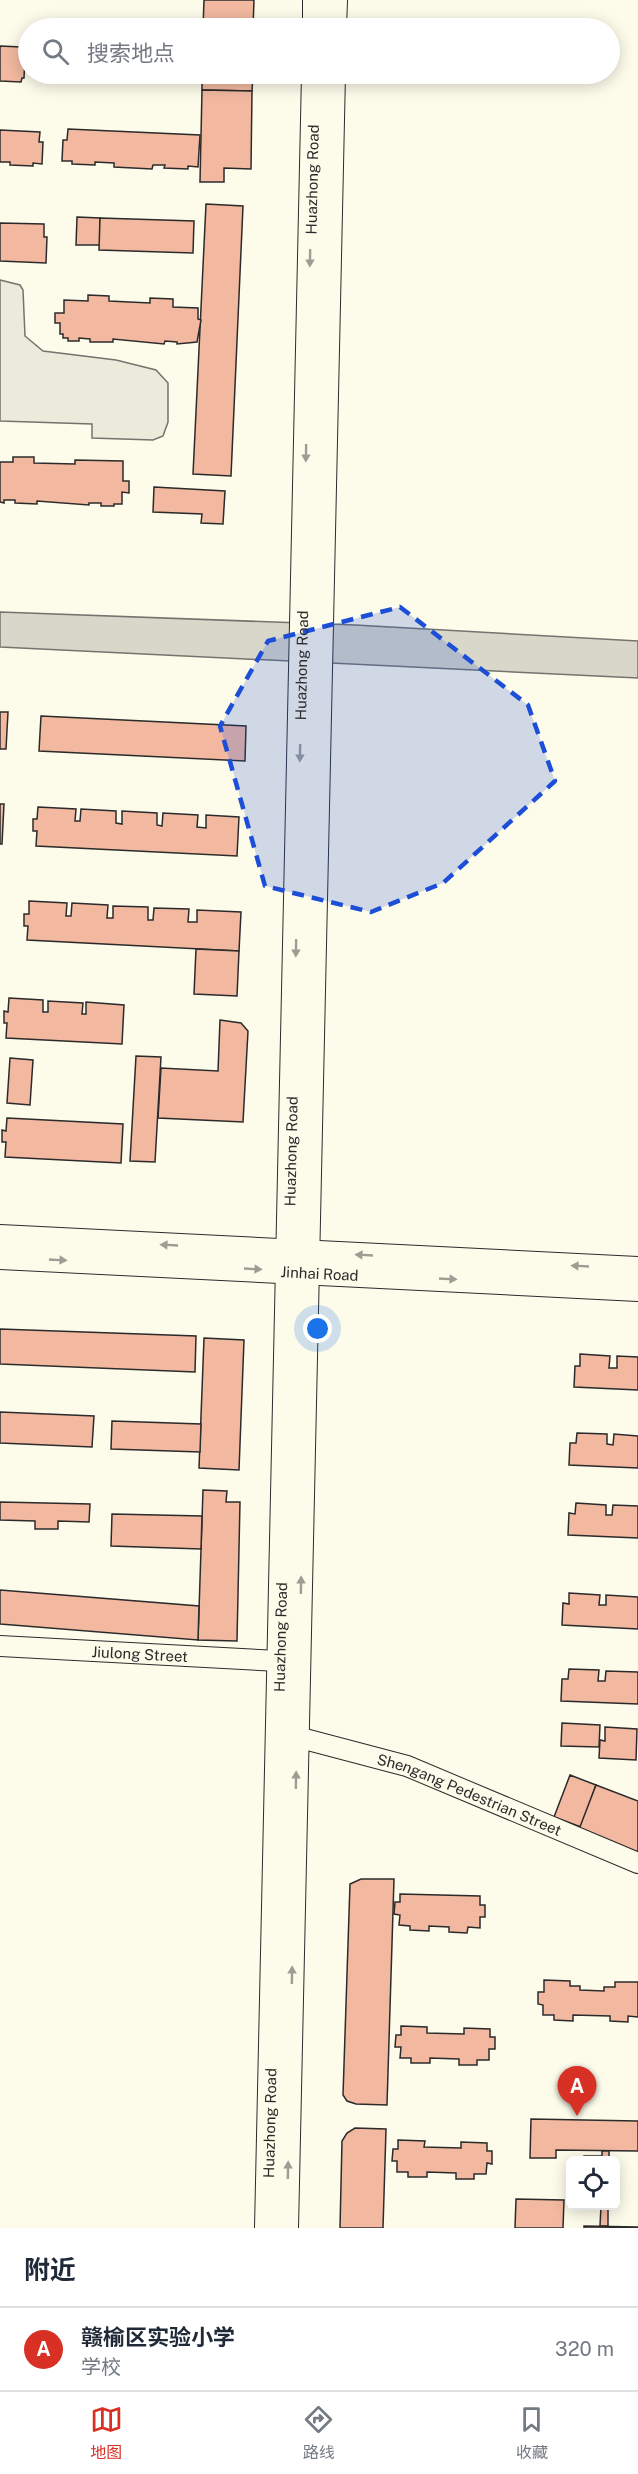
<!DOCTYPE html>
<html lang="zh">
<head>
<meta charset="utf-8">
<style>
	:root { --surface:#fff; --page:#f2f2f3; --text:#1f2937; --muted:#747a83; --line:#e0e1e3; --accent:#d93025 }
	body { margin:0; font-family:"Public Sans","Noto Sans SC",sans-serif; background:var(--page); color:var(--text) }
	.controls { position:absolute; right:18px; bottom:18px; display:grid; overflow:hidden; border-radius:9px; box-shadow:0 3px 15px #0003 }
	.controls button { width:54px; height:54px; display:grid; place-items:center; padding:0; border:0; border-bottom:2px solid var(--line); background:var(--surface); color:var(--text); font:30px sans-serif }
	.you { position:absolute; left:318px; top:1329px; width:21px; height:21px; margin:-15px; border:4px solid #fff; border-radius:50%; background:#1a73e8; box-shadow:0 0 0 9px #1a73e833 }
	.badge { display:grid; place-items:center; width:39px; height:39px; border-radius:50%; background:var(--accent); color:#fff; font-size:20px; font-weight:700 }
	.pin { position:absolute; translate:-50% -50px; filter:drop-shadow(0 2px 3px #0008) }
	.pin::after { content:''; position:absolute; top:32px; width:21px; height:18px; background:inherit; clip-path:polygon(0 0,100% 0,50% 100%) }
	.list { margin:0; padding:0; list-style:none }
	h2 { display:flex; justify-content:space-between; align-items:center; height:78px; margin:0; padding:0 24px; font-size:26px }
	h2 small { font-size:20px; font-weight:400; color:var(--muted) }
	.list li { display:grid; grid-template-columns:39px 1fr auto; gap:18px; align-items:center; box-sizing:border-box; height:84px; padding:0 24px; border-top:2px solid var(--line) }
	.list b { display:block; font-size:22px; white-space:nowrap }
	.list p { margin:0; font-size:20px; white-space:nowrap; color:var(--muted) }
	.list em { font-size:20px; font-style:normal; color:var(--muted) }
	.icon { flex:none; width:33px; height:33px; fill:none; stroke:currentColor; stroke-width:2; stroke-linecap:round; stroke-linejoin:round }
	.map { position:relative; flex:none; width:638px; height:2228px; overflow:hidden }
	.search { position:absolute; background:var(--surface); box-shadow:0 3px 15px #0003; left:18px; right:18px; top:18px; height:66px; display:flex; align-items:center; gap:15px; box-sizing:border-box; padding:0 21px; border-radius:33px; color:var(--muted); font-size:22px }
	.sheet { height:162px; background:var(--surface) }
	nav { display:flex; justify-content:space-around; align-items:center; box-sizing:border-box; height:84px; border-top:2px solid var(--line); background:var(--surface); font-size:16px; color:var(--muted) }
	nav a { display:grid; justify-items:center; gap:3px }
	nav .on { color:var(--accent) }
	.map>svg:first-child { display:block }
	.green { fill:#ecebdb; stroke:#74746e; stroke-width:1.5 }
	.water { fill:#d8d7c9; stroke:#74746e; stroke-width:1.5 }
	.building { fill:#f2b8a0; stroke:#2b2b2b; stroke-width:1.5 }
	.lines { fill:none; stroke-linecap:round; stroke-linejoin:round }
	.minor-casing { stroke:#2b2b2b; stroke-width:22 }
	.major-casing { stroke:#2b2b2b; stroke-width:26 }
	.minor { stroke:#fdfbea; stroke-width:20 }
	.major { stroke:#fdfbea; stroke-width:24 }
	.oneway { fill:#9e9d94 }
	.marked { fill:#1d4ed8; fill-opacity:0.2; stroke:#1d4ed8; stroke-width:4.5; stroke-dasharray:12 8; stroke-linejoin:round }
	.labels { text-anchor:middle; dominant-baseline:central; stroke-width:4.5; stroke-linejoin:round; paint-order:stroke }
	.street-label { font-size:15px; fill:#2b2b2b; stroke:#fdfbea }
</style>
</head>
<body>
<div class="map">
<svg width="638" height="2228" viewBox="0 0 638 2228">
	<rect width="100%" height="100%" fill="#fdfbea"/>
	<path class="green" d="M 0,280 L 20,285 L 23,290 L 25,336 L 43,351 L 116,360 L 156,370 L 168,383 L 168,422 L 163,436 L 153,440 L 92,438 L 92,424 L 0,421 Z"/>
	<path class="water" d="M 0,612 L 355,625 L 638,641 L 638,678 L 0,647 Z"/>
	<g class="building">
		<path d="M 204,0 L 254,0 L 253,28 L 203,28 Z"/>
		<path d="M 0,46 L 21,47 L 21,58 L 25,58 L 24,78 L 22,78 L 21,82 L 0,81 Z"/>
		<path d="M 202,74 L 253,74 L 252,91 L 202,90 Z"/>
		<path d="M 202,90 L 252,91 L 251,169 L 224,168 L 224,182 L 200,182 Z"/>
		<path d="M 68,129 L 200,135 L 198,167 L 188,166 L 188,169 L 164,168 L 165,165 L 153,165 L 152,169 L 114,167 L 114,163 L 95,162 L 95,165 L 72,164 L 72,161 L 62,161 L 63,140 L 67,140 Z"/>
		<path d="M 0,130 L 40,132 L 39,142 L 43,142 L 42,164 L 33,163 L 33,166 L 10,165 L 10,162 L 0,162 Z"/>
		<path d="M 206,204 L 243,206 L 231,476 L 193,474 Z"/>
		<path d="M 77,217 L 100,218 L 100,245 L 76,245 Z"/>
		<path d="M 100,218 L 194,221 L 193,253 L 99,250 Z"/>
		<path d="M 0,223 L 44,224 L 44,237 L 47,237 L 46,263 L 0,261 Z"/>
		<path d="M 88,295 L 109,296 L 109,301 L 150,303 L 150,298 L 173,299 L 173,307 L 198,308 L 198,319 L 201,320 L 197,342 L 177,344 L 177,342 L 165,341 L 164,344 L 113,339 L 113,342 L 90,342 L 90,339 L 79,338 L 79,341 L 68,341 L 68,338 L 63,338 L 63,334 L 60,334 L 60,323 L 55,323 L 55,313 L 64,313 L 64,300 L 88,301 Z"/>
		<path d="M 13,457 L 34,457 L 34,463 L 75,464 L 75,460 L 123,461 L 123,481 L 129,481 L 129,493 L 122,492 L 122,504 L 114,504 L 114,506 L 101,506 L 101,503 L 89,503 L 89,505 L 37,501 L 37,504 L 15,503 L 15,500 L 4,500 L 4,503 L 0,502 L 0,462 L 13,462 Z"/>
		<path d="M 154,487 L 225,491 L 223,524 L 201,523 L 202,514 L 153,512 Z"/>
		<path d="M 0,712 L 8,712 L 6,749 L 0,749 Z"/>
		<path d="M 41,716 L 246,726 L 245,761 L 39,751 Z"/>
		<path d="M 0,804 L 4,804 L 2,844 L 0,844 Z"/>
		<path d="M 38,807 L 76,809 L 75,821 L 80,821 L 81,809 L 116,811 L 116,823 L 122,824 L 122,811 L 157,813 L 157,825 L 162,826 L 163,813 L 198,815 L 197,827 L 206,828 L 206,815 L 239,817 L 237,856 L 36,846 L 37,831 L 33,831 L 33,819 L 37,819 Z"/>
		<path d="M 29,901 L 67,903 L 66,916 L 71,916 L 72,903 L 108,905 L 107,918 L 113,918 L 113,906 L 148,907 L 148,920 L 153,920 L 154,908 L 189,909 L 188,922 L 197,922 L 197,910 L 241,912 L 239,951 L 27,940 L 28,926 L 24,926 L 24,914 L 29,914 Z"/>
		<path d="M 196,949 L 239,951 L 237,996 L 194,994 Z"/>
		<path d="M 9,998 L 43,1000 L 43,1012 L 48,1012 L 48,1001 L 83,1003 L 82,1014 L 86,1014 L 86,1002 L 124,1005 L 122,1044 L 6,1038 L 7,1023 L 4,1023 L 4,1011 L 8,1012 Z"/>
		<path d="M 220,1020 L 241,1023 L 248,1031 L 243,1122 L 158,1118 L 161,1068 L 218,1071 Z"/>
		<path d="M 136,1056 L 161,1057 L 155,1162 L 130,1161 Z"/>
		<path d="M 10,1058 L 33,1060 L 30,1105 L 7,1103 Z"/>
		<path d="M 7,1118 L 123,1124 L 121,1163 L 5,1157 L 6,1142 L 2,1142 L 2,1130 L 6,1131 Z"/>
		<path d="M 0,1329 L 196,1336 L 195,1372 L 0,1364 Z"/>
		<path d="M 204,1338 L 244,1340 L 239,1470 L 199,1468 Z"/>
		<path d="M 580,1354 L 610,1356 L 609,1368 L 617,1368 L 617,1356 L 638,1357 L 638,1390 L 574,1387 L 575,1366 L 580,1366 Z"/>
		<path d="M 0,1412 L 94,1416 L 92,1447 L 0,1443 Z"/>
		<path d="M 112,1421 L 201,1424 L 200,1452 L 111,1449 Z"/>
		<path d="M 577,1433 L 607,1434 L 607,1444 L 613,1445 L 614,1434 L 638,1436 L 638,1468 L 569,1465 L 570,1443 L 576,1443 Z"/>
		<path d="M 203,1490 L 227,1491 L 226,1502 L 240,1502 L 237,1641 L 198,1640 Z"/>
		<path d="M 0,1502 L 90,1504 L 89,1522 L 58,1521 L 58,1529 L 35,1529 L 35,1521 L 0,1520 Z"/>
		<path d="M 576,1503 L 606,1505 L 606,1515 L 612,1515 L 613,1505 L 638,1506 L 638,1538 L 568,1535 L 569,1513 L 575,1514 Z"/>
		<path d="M 112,1514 L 202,1516 L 201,1549 L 111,1546 Z"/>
		<path d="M 0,1590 L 199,1606 L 198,1640 L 0,1624 Z"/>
		<path d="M 569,1593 L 600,1595 L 599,1605 L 606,1605 L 606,1595 L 638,1597 L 638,1629 L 562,1625 L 563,1603 L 569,1604 Z"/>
		<path d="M 569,1669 L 599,1670 L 598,1681 L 605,1681 L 606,1671 L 638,1672 L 638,1704 L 561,1701 L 562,1679 L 568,1679 Z"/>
		<path d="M 562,1723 L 600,1725 L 599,1747 L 561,1746 Z"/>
		<path d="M 605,1727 L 637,1729 L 636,1760 L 599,1758 L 600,1740 L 605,1741 Z"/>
		<path d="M 570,1775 L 596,1785 L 581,1827 L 554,1817 Z"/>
		<path d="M 596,1785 L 638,1801 L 638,1854 L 578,1832 Z"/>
		<path d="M 361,1879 L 394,1879 L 387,2105 L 356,2104 L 347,2101 L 343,2095 L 350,1884 Z"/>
		<path d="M 400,1894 L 480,1896 L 480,1905 L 485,1905 L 485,1917 L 480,1917 L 480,1928 L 468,1927 L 467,1933 L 449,1932 L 449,1927 L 429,1926 L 429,1931 L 410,1930 L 410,1926 L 399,1925 L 400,1915 L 394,1914 L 395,1902 L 400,1902 Z"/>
		<path d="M 544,1980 L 570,1981 L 570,1986 L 580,1986 L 580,1990 L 604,1991 L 604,1987 L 615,1987 L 615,1982 L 638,1982 L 638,2017 L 628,2016 L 628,2022 L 610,2021 L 610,2016 L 573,2015 L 573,2021 L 554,2020 L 554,2015 L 543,2015 L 543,2005 L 538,2004 L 538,1992 L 544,1992 Z"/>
		<path d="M 401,2026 L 427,2027 L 427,2033 L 464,2034 L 464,2028 L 490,2029 L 490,2037 L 495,2037 L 495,2049 L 489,2049 L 489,2060 L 477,2060 L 477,2065 L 459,2065 L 459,2059 L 430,2058 L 430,2063 L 411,2063 L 411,2058 L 400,2058 L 401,2047 L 395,2047 L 396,2035 L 401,2035 Z"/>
		<path d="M 531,2119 L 638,2121 L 638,2151 L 556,2150 L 556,2158 L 530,2158 Z"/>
		<path d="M 355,2128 L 386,2129 L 383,2228 L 340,2228 L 342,2141 L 347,2133 Z"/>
		<path d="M 398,2140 L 425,2141 L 424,2147 L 461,2148 L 461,2142 L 487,2143 L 487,2151 L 492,2151 L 492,2164 L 487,2163 L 486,2174 L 474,2174 L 474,2179 L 456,2179 L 456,2173 L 427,2172 L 427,2177 L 408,2177 L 408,2172 L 397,2172 L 397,2161 L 392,2161 L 393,2149 L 398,2149 Z"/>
		<path d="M 602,2151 L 609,2151 L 609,2160 L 584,2160 L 584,2156 L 602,2156 Z"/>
		<path d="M 516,2199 L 564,2200 L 563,2228 L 515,2228 Z"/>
		<path d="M 601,2206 L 608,2206 L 608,2226 L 600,2226 Z"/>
		<path d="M 584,2226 L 638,2227 L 638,2228 L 584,2228 Z"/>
	</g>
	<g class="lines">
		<g class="minor-casing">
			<g id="minor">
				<path id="s1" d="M 0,1646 L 279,1661"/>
				<path id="s2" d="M 297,1737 L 407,1766 L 638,1863"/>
			</g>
		</g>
		<g class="major-casing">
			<g id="major">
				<path d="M 315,28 L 315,0"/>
				<path d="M 334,28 L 335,0"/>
				<path d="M 0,1237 L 638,1269"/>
				<path id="s3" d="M 0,1257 L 638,1289"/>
				<path id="s4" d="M 267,2228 L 314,74"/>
				<path d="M 286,2228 L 333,74"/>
			</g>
		</g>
		<use href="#minor" class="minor"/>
		<use href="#major" class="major"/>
	</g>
	<defs><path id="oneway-solid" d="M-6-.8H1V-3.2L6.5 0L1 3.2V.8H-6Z" transform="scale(1.5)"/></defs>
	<g class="oneway">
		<use href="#oneway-solid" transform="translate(310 258) rotate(91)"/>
		<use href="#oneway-solid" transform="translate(306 453) rotate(91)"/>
		<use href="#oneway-solid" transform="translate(300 753) rotate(91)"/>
		<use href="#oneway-solid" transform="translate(296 948) rotate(91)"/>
		<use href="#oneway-solid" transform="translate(169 1245) rotate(-177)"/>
		<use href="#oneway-solid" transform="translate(364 1255) rotate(-177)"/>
		<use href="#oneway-solid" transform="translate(58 1260) rotate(3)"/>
		<use href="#oneway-solid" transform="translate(580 1266) rotate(-177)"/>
		<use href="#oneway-solid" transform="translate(253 1269) rotate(3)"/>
		<use href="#oneway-solid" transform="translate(448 1279) rotate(3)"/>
		<use href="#oneway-solid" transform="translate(301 1585) rotate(-89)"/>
		<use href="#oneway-solid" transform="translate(296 1780) rotate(-89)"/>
		<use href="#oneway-solid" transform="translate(292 1975) rotate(-89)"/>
		<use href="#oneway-solid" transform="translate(288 2170) rotate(-89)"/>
	</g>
	<path class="marked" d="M 400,607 L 528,705 L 555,781 L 443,883 L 371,912 L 265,886 L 220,726 L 268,641 Z"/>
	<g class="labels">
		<g class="street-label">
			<text stroke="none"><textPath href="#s4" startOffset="2049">Huazhong Road</textPath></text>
			<text stroke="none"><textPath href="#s4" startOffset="1563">Huazhong Road</textPath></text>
			<text stroke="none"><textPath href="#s4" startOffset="1077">Huazhong Road</textPath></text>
			<text stroke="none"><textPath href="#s3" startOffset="320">Jinhai Road</textPath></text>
			<text stroke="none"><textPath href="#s4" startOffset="591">Huazhong Road</textPath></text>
			<text stroke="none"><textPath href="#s1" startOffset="140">Jiulong Street</textPath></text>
			<text stroke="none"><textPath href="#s2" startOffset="182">Shengang Pedestrian Street</textPath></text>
			<text stroke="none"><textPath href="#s4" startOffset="105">Huazhong Road</textPath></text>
		</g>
	</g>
</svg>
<div class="controls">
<button><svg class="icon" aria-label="locate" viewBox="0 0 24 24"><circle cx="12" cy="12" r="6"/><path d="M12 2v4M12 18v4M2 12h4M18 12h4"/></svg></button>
</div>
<div class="you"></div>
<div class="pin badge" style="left:577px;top:2116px">A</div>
<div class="search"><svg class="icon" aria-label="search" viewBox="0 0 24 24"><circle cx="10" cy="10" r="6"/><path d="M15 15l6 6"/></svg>搜索地点</div>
</div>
<section class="sheet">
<h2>附近<small></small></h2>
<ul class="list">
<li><span class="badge">A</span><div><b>赣榆区实验小学</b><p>学校</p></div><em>320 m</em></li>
</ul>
</section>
<nav>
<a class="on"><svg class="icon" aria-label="map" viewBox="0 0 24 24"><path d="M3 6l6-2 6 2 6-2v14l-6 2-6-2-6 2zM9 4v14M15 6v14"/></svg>地图</a>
<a><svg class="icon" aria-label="directions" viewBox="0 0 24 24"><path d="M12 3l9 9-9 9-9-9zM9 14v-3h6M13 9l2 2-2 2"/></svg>路线</a>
<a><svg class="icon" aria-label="saved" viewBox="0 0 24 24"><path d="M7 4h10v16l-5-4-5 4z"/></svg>收藏</a>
</nav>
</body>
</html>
